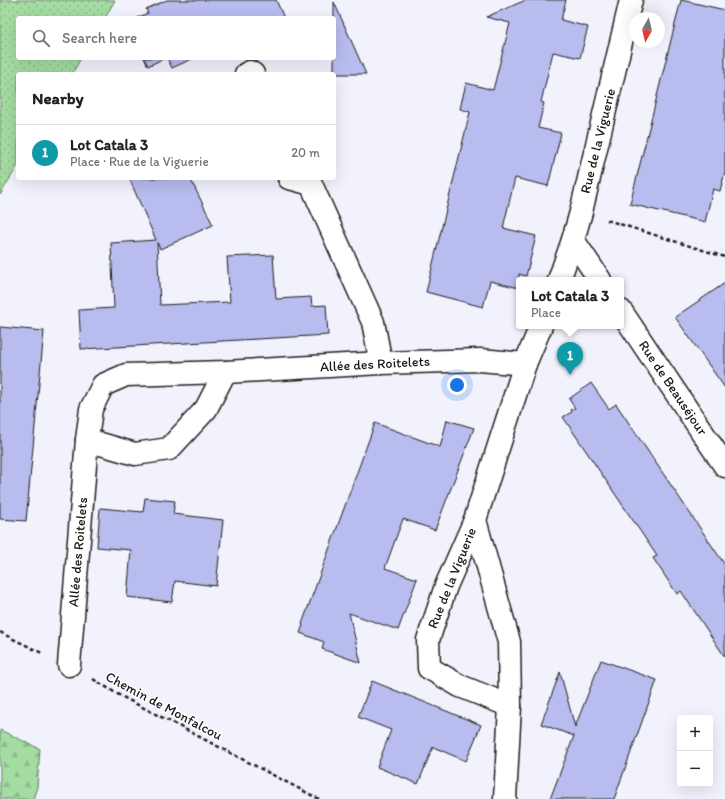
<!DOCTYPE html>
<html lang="en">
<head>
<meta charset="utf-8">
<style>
	:root { --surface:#fff; --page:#f6f6f6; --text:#222; --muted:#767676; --line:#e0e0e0; --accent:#2563eb }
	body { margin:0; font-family:Itim,sans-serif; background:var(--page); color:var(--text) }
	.controls { position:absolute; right:12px; bottom:12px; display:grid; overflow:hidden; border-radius:4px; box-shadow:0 4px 16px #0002 }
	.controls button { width:36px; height:36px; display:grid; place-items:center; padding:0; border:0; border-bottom:1px solid var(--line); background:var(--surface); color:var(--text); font:20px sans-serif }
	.compass { position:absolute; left:629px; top:12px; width:36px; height:36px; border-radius:50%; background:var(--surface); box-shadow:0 4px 16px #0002; rotate:188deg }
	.you { position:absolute; left:457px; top:385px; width:14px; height:14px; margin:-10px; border:3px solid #fff; border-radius:50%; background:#1a73e8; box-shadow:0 0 0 6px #1a73e833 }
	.badge { display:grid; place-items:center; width:26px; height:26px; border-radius:50%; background:var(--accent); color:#fff; font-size:13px; font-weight:700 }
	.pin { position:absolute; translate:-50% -33px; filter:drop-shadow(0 1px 2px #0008) }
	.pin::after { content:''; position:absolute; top:21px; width:14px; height:12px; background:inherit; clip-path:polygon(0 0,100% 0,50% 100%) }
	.popup { position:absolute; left:516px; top:277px; width:108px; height:52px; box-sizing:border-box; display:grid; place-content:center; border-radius:4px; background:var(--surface); filter:drop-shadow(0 1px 3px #0005); font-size:13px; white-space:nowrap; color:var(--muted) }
	.popup b { font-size:15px; color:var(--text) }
	.popup::after { content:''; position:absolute; left:50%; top:100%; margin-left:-8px; border:8px solid transparent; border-top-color:var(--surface) }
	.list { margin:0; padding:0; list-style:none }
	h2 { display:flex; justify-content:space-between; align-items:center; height:52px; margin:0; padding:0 16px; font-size:17px }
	h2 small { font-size:13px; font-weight:400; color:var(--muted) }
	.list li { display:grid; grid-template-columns:26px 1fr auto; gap:12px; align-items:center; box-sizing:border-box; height:56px; padding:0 16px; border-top:1px solid var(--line) }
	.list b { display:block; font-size:15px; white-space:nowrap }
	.list p { margin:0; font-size:13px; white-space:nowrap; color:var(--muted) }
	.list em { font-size:13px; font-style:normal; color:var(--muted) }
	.icon { flex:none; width:22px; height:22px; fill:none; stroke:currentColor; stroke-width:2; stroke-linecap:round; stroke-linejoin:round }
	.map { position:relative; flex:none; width:725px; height:799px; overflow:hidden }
	.search { position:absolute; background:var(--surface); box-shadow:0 4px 16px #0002; left:16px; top:16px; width:320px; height:44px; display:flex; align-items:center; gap:10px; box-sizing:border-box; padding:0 14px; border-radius:4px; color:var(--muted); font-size:15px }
	.panel { position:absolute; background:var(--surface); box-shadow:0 4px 16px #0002; left:16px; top:72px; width:320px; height:108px; border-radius:4px }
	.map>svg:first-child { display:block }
	.grass { fill:url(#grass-dots); stroke:#607c5e }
	.forest { fill:url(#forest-firs); stroke:#607c5e }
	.building { fill:#b8bcee; stroke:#1c1c1c }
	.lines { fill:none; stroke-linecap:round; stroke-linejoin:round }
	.street-casing { stroke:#1c1c1c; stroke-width:25 }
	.path { stroke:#1c1c1c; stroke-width:2.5; stroke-dasharray:4 3; stroke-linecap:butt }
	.street { stroke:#fff; stroke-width:22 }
	.labels { text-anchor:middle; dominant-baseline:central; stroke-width:3; stroke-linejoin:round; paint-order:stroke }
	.street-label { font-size:14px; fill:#1c1c1c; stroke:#fff }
</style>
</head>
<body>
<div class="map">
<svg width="725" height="799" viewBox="0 0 725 799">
	<defs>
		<pattern id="grass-dots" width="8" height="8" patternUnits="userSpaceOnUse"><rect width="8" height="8" fill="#a4dca1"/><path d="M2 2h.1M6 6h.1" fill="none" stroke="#8dbc8a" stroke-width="1.8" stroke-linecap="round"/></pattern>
		<pattern id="forest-firs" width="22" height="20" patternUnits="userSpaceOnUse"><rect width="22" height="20" fill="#a4dca1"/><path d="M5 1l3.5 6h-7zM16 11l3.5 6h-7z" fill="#8dbc8a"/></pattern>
	</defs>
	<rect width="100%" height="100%" fill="#f1f2fc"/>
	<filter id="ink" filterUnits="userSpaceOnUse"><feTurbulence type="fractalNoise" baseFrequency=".025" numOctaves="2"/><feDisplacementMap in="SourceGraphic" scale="8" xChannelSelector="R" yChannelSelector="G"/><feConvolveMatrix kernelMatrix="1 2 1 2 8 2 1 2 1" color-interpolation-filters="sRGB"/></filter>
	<g filter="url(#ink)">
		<path class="grass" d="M 0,0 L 115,0 L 105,18 L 18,18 L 18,58 L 81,58 L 72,74 L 18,74 L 18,165 L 0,195 Z"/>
		<path class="forest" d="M 0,730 L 40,749 L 37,787 L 33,799 L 0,799 Z"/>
		<g class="building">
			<path d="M 167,0 L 276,0 L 284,18 L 137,18 L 148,13 L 146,9 Z"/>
			<path d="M 526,0 L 566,0 L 561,20 L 588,27 L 580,58 L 553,52 L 541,102 L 544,103 L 538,128 L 561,133 L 548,186 L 515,178 L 503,228 L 536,236 L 526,276 L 519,274 L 519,288 L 490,281 L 483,307 L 426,292 L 470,112 L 460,109 L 466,83 L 493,90 L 510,23 L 486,17 Z"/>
			<path d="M 681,0 L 725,10 L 725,172 L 720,191 L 713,189 L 705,222 L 630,204 Z"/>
			<path d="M 334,2 L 366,74 L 334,74 Z"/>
			<path d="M 144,58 L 165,58 L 148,66 Z"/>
			<path d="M 167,58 L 194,58 L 172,68 Z"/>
			<path d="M 129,178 L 190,178 L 213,225 L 160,249 L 157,242 L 160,305 L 230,302 L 227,257 L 273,255 L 276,299 L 311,297 L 312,306 L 326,305 L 328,335 L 81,349 L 79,310 L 114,308 L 111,243 L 156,240 Z"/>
			<path d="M 725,283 L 725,388 L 675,317 Z"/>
			<path d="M 0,327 L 44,331 L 26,521 L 0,519 Z"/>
			<path d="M 591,383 L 609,409 L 616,404 L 725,565 L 725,657 L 681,591 L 677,594 L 653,558 L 657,556 L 563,417 L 572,412 L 571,410 L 575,408 L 569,399 Z"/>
			<path d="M 447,420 L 474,428 L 435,530 L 403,519 L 394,543 L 385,568 L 417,579 L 398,630 L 349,613 L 361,663 L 322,649 L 324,642 L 300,633 L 303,625 L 302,624 L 375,423 L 440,447 Z"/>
			<path d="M 145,498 L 175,501 L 173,514 L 223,520 L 216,586 L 175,581 L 172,602 L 127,597 L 131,550 L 97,547 L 100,508 L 143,512 Z"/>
			<path d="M 601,660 L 657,680 L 614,799 L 550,799 L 574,736 L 541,724 L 560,672 L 575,727 Z"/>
			<path d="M 372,681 L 481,725 L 466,761 L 433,747 L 418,784 L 377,767 L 391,730 L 358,717 Z"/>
		</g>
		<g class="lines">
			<g class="street-casing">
				<g id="street">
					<path d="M 246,74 L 250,72 L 253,74"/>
					<path d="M 289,178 L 311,184 L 309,178"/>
					<path d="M 311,184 L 373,322 L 381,363"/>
					<path d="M 573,240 L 600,280"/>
					<path d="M 559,280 L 573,240 L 581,212 L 631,0"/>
					<path d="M 621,311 L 725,466"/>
					<path d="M 87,440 L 135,454 L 169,449 L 206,409 L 225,372"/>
					<path d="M 475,520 L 509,642 L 510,706 L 505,799"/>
					<path d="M 69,665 L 87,440 L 91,409 L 103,385 L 126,375 L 225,372 L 381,363 L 480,360 L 525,364"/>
					<path d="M 510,706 L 460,686 L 429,668 L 428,640 L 446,586 L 475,520 L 525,364 L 541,326"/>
				</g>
			</g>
			<g class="path">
				<path d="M 607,220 L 725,257"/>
				<path d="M 0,632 L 11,638 L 42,653"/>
				<path d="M 93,679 L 119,695 L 319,799"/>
			</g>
			<use href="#street" class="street"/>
		</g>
	</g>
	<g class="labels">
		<g class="street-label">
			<text transform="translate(598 141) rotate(-76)">Rue de la Viguerie</text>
			<text transform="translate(375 364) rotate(-3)">Allée des Roitelets</text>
			<text transform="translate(673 388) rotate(56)">Rue de Beauséjour</text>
			<text transform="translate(78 552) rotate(-85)">Allée des Roitelets</text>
			<text transform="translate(452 578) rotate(-68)">Rue de la Viguerie</text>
			<text transform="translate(164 706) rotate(28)">Chemin de Monfalcou</text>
		</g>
	</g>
</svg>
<div class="controls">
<button>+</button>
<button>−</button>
</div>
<svg class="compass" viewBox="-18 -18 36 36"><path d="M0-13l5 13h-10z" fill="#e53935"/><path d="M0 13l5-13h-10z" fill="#767676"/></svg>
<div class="you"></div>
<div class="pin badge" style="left:570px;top:375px;background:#0f9aa8">1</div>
<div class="popup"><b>Lot Catala 3</b>Place</div>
<div class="search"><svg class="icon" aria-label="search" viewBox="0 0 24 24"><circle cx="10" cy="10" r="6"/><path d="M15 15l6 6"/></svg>Search here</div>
<section class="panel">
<h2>Nearby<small></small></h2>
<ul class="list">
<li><span class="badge" style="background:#0f9aa8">1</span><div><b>Lot Catala 3</b><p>Place · Rue de la Viguerie</p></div><em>20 m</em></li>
</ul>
</section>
</div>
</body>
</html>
